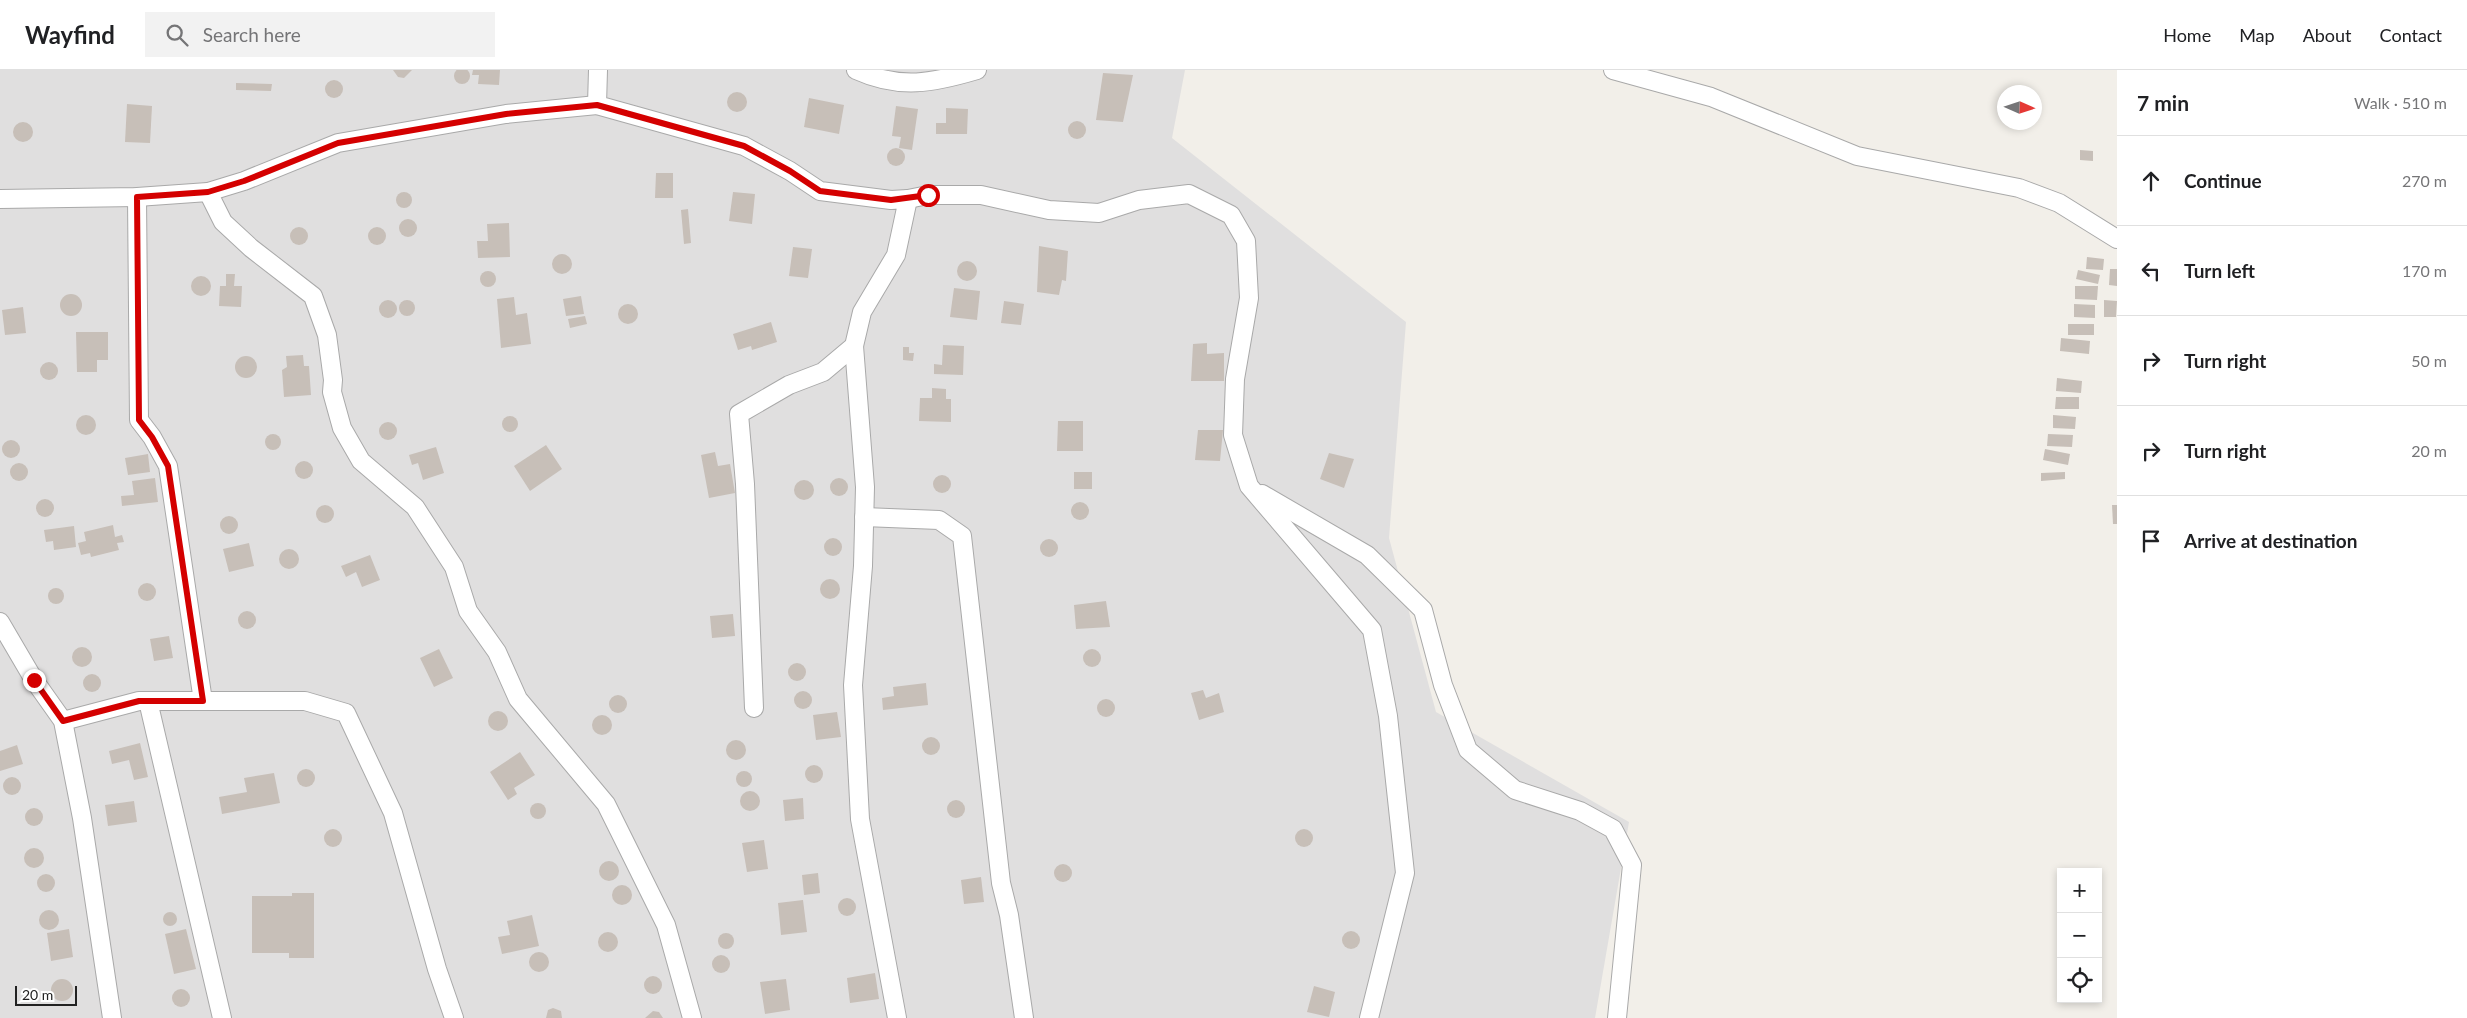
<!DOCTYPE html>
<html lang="en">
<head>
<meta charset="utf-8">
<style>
	:root { --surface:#fff; --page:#f2f2f2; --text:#202124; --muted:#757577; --line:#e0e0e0 }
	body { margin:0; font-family:Lato,sans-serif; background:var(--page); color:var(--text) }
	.controls { position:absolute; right:15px; bottom:15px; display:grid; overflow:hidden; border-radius:0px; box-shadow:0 2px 8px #0003 }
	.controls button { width:45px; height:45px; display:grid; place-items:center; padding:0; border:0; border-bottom:1px solid var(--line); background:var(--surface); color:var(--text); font:25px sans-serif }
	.compass { position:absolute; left:1997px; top:15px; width:45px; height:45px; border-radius:50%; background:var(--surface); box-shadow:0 2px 8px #0003; rotate:93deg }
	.scale { position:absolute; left:15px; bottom:12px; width:62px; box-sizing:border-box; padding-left:5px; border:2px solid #222; border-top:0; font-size:14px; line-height:18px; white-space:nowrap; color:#222; -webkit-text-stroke:4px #fff; paint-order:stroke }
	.stop { position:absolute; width:15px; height:15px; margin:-11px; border:4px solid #d40000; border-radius:50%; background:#fff }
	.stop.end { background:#d40000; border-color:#fff; box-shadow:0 1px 5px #0008 }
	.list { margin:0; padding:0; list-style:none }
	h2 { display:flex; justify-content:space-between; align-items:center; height:65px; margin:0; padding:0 20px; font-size:21px }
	h2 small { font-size:16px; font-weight:400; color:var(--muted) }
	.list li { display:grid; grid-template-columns:32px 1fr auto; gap:15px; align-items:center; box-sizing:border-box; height:90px; padding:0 20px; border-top:1px solid var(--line) }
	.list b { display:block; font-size:19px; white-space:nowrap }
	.list em { font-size:16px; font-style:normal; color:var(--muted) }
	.icon { flex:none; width:28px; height:28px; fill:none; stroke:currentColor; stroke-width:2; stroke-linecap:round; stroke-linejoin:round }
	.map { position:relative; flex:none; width:2117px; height:948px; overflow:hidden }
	header { display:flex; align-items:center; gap:30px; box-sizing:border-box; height:70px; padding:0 25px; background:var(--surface); border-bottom:1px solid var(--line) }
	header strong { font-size:24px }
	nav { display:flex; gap:28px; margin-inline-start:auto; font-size:18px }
	.search { width:350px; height:45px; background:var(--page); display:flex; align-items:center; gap:12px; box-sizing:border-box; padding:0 18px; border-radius:0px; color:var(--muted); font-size:19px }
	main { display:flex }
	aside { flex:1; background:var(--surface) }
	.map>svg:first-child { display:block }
	.residential { fill:#e0dfdf }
	.building { fill:#c7bfb8 }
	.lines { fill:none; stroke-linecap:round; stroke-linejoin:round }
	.minor-casing { stroke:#a9a9a9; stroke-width:20 }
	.minor { stroke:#fff; stroke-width:18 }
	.route { stroke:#d40000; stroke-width:6 }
</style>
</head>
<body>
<header>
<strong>Wayfind</strong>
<div class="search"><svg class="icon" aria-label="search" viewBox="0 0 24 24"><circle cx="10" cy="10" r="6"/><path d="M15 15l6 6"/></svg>Search here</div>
<nav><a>Home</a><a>Map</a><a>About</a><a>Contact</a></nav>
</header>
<main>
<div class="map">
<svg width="2117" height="948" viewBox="0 0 2117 948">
	<rect width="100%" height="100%" fill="#f2efe9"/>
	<path class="residential" d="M 0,0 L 1185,0 L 1172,68 L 1406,252 L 1389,468 L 1436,642 L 1629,752 L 1595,948 L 0,948 Z"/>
	<g class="building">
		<circle cx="462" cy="6" r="8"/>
		<path d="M 393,0 L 412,0 L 404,8 L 398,7 Z"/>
		<path d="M 473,0 L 500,0 L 499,15 L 478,14 L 479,5 L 472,5 Z"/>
		<path d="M 1103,3 L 1133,5 L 1123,52 L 1096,50 Z"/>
		<circle cx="334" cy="19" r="9"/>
		<path d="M 236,13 L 272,14 L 271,21 L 236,20 Z"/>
		<circle cx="737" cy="32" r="10"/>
		<path d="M 809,28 L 844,35 L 839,64 L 804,57 Z"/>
		<path d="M 127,34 L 152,36 L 150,73 L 125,72 Z"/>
		<path d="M 896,36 L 918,39 L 912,80 L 899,78 L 901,67 L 892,66 Z"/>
		<path d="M 946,38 L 968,39 L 967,64 L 936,64 L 936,53 L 946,53 Z"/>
		<circle cx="1077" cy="60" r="9"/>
		<circle cx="23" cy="62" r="10"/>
		<circle cx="896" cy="87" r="9"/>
		<path d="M 2080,80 L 2093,81 L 2093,91 L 2080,90 Z"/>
		<path d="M 656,103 L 673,103 L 673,128 L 655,128 Z"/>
		<path d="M 733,122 L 755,124 L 752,154 L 729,151 Z"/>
		<circle cx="404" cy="130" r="8"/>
		<path d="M 688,139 L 691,173 L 684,174 L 681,140 Z"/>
		<circle cx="408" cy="158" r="9"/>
		<path d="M 509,153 L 510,187 L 478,188 L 477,171 L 488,171 L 487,154 Z"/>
		<circle cx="377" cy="166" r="9"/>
		<circle cx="299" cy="166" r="9"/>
		<path d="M 1039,176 L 1068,181 L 1066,211 L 1062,210 L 1059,225 L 1037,222 Z"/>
		<path d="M 793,177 L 812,179 L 808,208 L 789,206 Z"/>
		<circle cx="562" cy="194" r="10"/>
		<path d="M 2087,187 L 2104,189 L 2103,200 L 2086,199 Z"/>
		<circle cx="967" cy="201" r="10"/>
		<path d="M 2110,199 L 2117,199 L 2117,216 L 2109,215 Z"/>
		<path d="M 2078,200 L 2100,205 L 2098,214 L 2076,209 Z"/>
		<circle cx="488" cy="209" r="8"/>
		<path d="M 226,204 L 235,204 L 234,216 L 242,216 L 241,237 L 219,236 L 220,216 L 226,216 Z"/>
		<circle cx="201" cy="216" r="10"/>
		<path d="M 2075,216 L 2098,216 L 2097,230 L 2075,229 Z"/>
		<path d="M 954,218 L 980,221 L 977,250 L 950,247 Z"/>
		<circle cx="71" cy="235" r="11"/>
		<path d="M 581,226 L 584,244 L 566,246 L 563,229 Z"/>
		<path d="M 514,227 L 516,245 L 527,243 L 531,274 L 501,278 L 497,229 Z"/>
		<circle cx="407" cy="238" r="8"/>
		<circle cx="388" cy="239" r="9"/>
		<path d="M 2104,230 L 2117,231 L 2116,247 L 2104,247 Z"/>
		<path d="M 1004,231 L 1024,234 L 1021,255 L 1001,253 Z"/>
		<circle cx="628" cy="244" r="10"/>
		<path d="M 2074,234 L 2095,235 L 2095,248 L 2074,247 Z"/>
		<path d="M 23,237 L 26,263 L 5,265 L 2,240 Z"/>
		<path d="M 585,246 L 587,254 L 570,258 L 568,249 Z"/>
		<path d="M 771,252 L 777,272 L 752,280 L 751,276 L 738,280 L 733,264 Z"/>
		<rect x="2068" y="254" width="26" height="11"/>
		<path d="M 76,262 L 108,262 L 108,290 L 97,290 L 97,302 L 77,302 Z"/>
		<path d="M 2061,268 L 2090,271 L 2089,284 L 2060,281 Z"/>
		<path d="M 1207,273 L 1207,284 L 1224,283 L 1224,311 L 1191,311 L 1193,274 Z"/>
		<path d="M 943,275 L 964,276 L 963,305 L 934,304 L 934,294 L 942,295 Z"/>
		<path d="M 903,277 L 909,277 L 909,283 L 914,283 L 913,291 L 903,290 Z"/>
		<path d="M 303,285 L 304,296 L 309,296 L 311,325 L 284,327 L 282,300 L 287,297 L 286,286 Z"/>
		<circle cx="246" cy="297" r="11"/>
		<circle cx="49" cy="301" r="9"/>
		<path d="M 2057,308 L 2082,311 L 2081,323 L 2056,321 Z"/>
		<path d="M 932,318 L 946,319 L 946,329 L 951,329 L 951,352 L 919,351 L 920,328 L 932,328 Z"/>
		<path d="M 2056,327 L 2079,327 L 2079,339 L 2055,339 Z"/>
		<circle cx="86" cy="355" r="10"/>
		<path d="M 2053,345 L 2076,347 L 2075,359 L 2053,358 Z"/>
		<circle cx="510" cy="354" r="8"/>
		<path d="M 1058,351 L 1083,351 L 1083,381 L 1057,381 Z"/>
		<circle cx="388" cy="361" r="9"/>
		<path d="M 1198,360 L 1223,360 L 1220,391 L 1195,390 Z"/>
		<circle cx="273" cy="372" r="8"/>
		<path d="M 2048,364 L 2073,365 L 2072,377 L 2047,376 Z"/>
		<circle cx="11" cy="379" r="9"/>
		<path d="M 546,375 L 562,399 L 530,421 L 514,396 Z"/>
		<path d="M 436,377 L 444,403 L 423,410 L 418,393 L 412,395 L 409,385 Z"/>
		<path d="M 2045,379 L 2070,384 L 2068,395 L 2043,390 Z"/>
		<path d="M 715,382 L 718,396 L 730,394 L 735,423 L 709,428 L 701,385 Z"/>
		<path d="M 1329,383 L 1354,389 L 1344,418 L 1320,409 Z"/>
		<path d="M 148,384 L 150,402 L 128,405 L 125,388 Z"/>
		<circle cx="304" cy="400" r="9"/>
		<circle cx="19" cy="402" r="9"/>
		<rect x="1074" y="402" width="18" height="17"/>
		<path d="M 2065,402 L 2065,409 L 2041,411 L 2041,403 Z"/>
		<circle cx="942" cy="414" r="9"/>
		<circle cx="839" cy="417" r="9"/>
		<path d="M 155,408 L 158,432 L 122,436 L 121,426 L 134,425 L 132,411 Z"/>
		<circle cx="804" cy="420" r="10"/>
		<circle cx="45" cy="438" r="9"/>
		<circle cx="1080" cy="441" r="9"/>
		<path d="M 2112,435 L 2117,435 L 2117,454 L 2113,454 Z"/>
		<circle cx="325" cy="444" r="9"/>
		<circle cx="229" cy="455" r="9"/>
		<path d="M 113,455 L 115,467 L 122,465 L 124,472 L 117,473 L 119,480 L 91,487 L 90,483 L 81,485 L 78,473 L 86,471 L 84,462 Z"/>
		<path d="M 74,456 L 76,477 L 54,480 L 53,471 L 46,472 L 44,460 Z"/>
		<circle cx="833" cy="477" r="9"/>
		<circle cx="1049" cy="478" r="9"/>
		<path d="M 249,473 L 254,496 L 229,502 L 223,479 Z"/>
		<circle cx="289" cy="489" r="10"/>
		<path d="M 370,485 L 380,510 L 362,517 L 356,502 L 346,507 L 341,496 Z"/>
		<circle cx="830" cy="519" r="10"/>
		<circle cx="147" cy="522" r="9"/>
		<circle cx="56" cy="526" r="8"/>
		<path d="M 1106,531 L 1110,557 L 1076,559 L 1074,535 Z"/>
		<circle cx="247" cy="550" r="9"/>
		<path d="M 733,544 L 735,566 L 712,568 L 710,546 Z"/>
		<path d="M 169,566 L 173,588 L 154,591 L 150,569 Z"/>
		<circle cx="82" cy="587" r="10"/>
		<path d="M 439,579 L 453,608 L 434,617 L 420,588 Z"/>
		<circle cx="1092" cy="588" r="9"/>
		<circle cx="797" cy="602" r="9"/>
		<circle cx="92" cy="613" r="9"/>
		<path d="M 926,613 L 928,635 L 883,640 L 882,628 L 894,626 L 893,617 Z"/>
		<path d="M 1203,620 L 1206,628 L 1219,623 L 1224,642 L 1199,650 L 1191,623 Z"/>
		<circle cx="803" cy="630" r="9"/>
		<circle cx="618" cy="634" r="9"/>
		<circle cx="1106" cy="638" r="9"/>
		<circle cx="498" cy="651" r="10"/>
		<path d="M 837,642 L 841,667 L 816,670 L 813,645 Z"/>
		<circle cx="602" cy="655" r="10"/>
		<circle cx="931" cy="676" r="9"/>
		<circle cx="736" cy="680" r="10"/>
		<path d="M 140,673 L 148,707 L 134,710 L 129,690 L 112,694 L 109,681 Z"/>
		<path d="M 17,675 L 23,694 L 0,701 L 0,681 Z"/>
		<path d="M 520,682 L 535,705 L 514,718 L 517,724 L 508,730 L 490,702 Z"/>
		<circle cx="814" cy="704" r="9"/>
		<circle cx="306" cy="708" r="9"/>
		<circle cx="744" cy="709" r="8"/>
		<path d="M 274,703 L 280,733 L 222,744 L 219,727 L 247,722 L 244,708 Z"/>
		<circle cx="12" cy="716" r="9"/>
		<circle cx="750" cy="731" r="10"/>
		<path d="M 803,728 L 804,749 L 785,751 L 783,730 Z"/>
		<circle cx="956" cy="739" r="9"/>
		<path d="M 134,731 L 137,752 L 108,756 L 105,735 Z"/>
		<circle cx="538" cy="741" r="8"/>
		<circle cx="34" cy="747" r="9"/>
		<circle cx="333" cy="768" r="9"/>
		<circle cx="1304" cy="768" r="9"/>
		<path d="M 764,770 L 768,799 L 747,802 L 742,773 Z"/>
		<circle cx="34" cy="788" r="10"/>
		<circle cx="609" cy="801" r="10"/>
		<circle cx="1063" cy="803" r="9"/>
		<path d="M 818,803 L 820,823 L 804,825 L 802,805 Z"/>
		<circle cx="46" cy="813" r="9"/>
		<path d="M 981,807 L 984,832 L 964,834 L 961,810 Z"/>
		<circle cx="622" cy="825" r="10"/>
		<path d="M 292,823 L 314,823 L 314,888 L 289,888 L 289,883 L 252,883 L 252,826 L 292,826 Z"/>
		<circle cx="847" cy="837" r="9"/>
		<path d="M 803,830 L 807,862 L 781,865 L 778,833 Z"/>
		<circle cx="49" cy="850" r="10"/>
		<circle cx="170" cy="849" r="7"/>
		<path d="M 532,845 L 539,876 L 502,884 L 498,867 L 510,865 L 507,851 Z"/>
		<path d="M 69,859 L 73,887 L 51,891 L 47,863 Z"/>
		<path d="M 186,859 L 196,899 L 174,904 L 165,864 Z"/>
		<circle cx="1351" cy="870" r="9"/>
		<circle cx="608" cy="872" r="10"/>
		<circle cx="726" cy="871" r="8"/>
		<circle cx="539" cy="892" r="10"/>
		<circle cx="721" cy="894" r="9"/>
		<path d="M 875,903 L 879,929 L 850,933 L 847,908 Z"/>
		<circle cx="653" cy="915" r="9"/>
		<circle cx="62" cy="920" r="11"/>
		<path d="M 786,909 L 790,940 L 765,944 L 760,912 Z"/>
		<path d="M 1314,916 L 1335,922 L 1329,947 L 1307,942 Z"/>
		<circle cx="181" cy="928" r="9"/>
		<path d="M 553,938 L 561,941 L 562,948 L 546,948 L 548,940 Z"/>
		<path d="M 653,941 L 659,942 L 663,948 L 645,948 Z"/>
	</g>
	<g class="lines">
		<g class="minor-casing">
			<g id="minor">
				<path d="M 598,0 L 597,35 L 744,76 L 790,101 L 820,121 L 891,130 L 908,129 L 896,185 L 862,242 L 854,276 L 823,302 L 789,315 L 739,344 L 745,414 L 754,638"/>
				<path d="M 856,0 C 900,20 933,13 977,0"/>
				<path d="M 1613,0 L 1711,27 L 1857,86 L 2019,118 L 2059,133 L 2117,169"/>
				<path d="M 208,122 L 223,152 L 251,178 L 313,226 L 327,265 L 333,310 L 332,322 L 342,358 L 361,391 L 415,437 L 454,497 L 468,541 L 497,582 L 518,629 L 606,734 L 666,855 L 692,948"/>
				<path d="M 137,127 L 139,350 L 152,367 L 168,396 L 203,631"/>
				<path d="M 0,129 L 137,127 L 208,122 L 244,111 L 338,73 L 506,44 L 597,35"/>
				<path d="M 908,129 L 928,125 L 981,125 L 1049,140 L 1099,143 L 1139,130 L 1189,124 L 1231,145 L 1246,171 L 1249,228 L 1235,309 L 1233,365 L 1249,416 L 1372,560 L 1388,646 L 1405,803 L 1369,948"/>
				<path d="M 854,276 L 865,417 L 863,496 L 853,615 L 860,749 L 897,948"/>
				<path d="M 1262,424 L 1367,485 L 1423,540 L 1443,615 L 1468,680 L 1515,720 L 1580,741 L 1613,759 L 1632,795 L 1617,948"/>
				<path d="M 864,447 L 939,450 L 962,466 L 1001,813 L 1009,845 L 1024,948"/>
				<path d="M 0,552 L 34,610 L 63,651 L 82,748 L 112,948"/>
				<path d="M 148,631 L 222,948"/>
				<path d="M 63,651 L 139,631 L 305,631 L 346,643 L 393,743 L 437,899 L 454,948"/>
			</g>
		</g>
		<use href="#minor" class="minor"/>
	</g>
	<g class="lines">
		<path class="route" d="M 34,610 L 63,651 L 139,631 L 203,631 L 168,396 L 152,367 L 139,350 L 137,127 L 208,122 L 244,111 L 338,73 L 506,44 L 597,35 L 744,76 L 790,101 L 820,121 L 891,130 L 928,125"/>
	</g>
</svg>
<div class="controls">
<button>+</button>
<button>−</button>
<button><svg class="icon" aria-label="locate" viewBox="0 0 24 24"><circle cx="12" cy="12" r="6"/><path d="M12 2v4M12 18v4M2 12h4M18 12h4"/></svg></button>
</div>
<svg class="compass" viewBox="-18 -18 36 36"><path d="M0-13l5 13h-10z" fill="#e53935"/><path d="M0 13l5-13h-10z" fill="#757577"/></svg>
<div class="scale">20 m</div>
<div class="stop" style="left:928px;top:125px"></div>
<div class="stop end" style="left:34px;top:610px"></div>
</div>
<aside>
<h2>7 min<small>Walk · 510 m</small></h2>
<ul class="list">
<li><svg class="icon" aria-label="ahead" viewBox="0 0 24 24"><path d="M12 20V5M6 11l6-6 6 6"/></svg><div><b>Continue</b></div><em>270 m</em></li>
<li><svg class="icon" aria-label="left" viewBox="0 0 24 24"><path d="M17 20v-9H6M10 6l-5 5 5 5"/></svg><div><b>Turn left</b></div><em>170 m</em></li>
<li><svg class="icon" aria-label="right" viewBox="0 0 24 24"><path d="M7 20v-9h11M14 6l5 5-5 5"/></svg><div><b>Turn right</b></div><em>50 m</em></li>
<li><svg class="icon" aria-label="right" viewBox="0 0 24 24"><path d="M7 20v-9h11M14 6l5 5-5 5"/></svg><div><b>Turn right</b></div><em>20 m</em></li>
<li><svg class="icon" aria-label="arrive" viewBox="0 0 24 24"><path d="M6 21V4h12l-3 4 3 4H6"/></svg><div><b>Arrive at destination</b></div></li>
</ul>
</aside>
</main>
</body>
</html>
